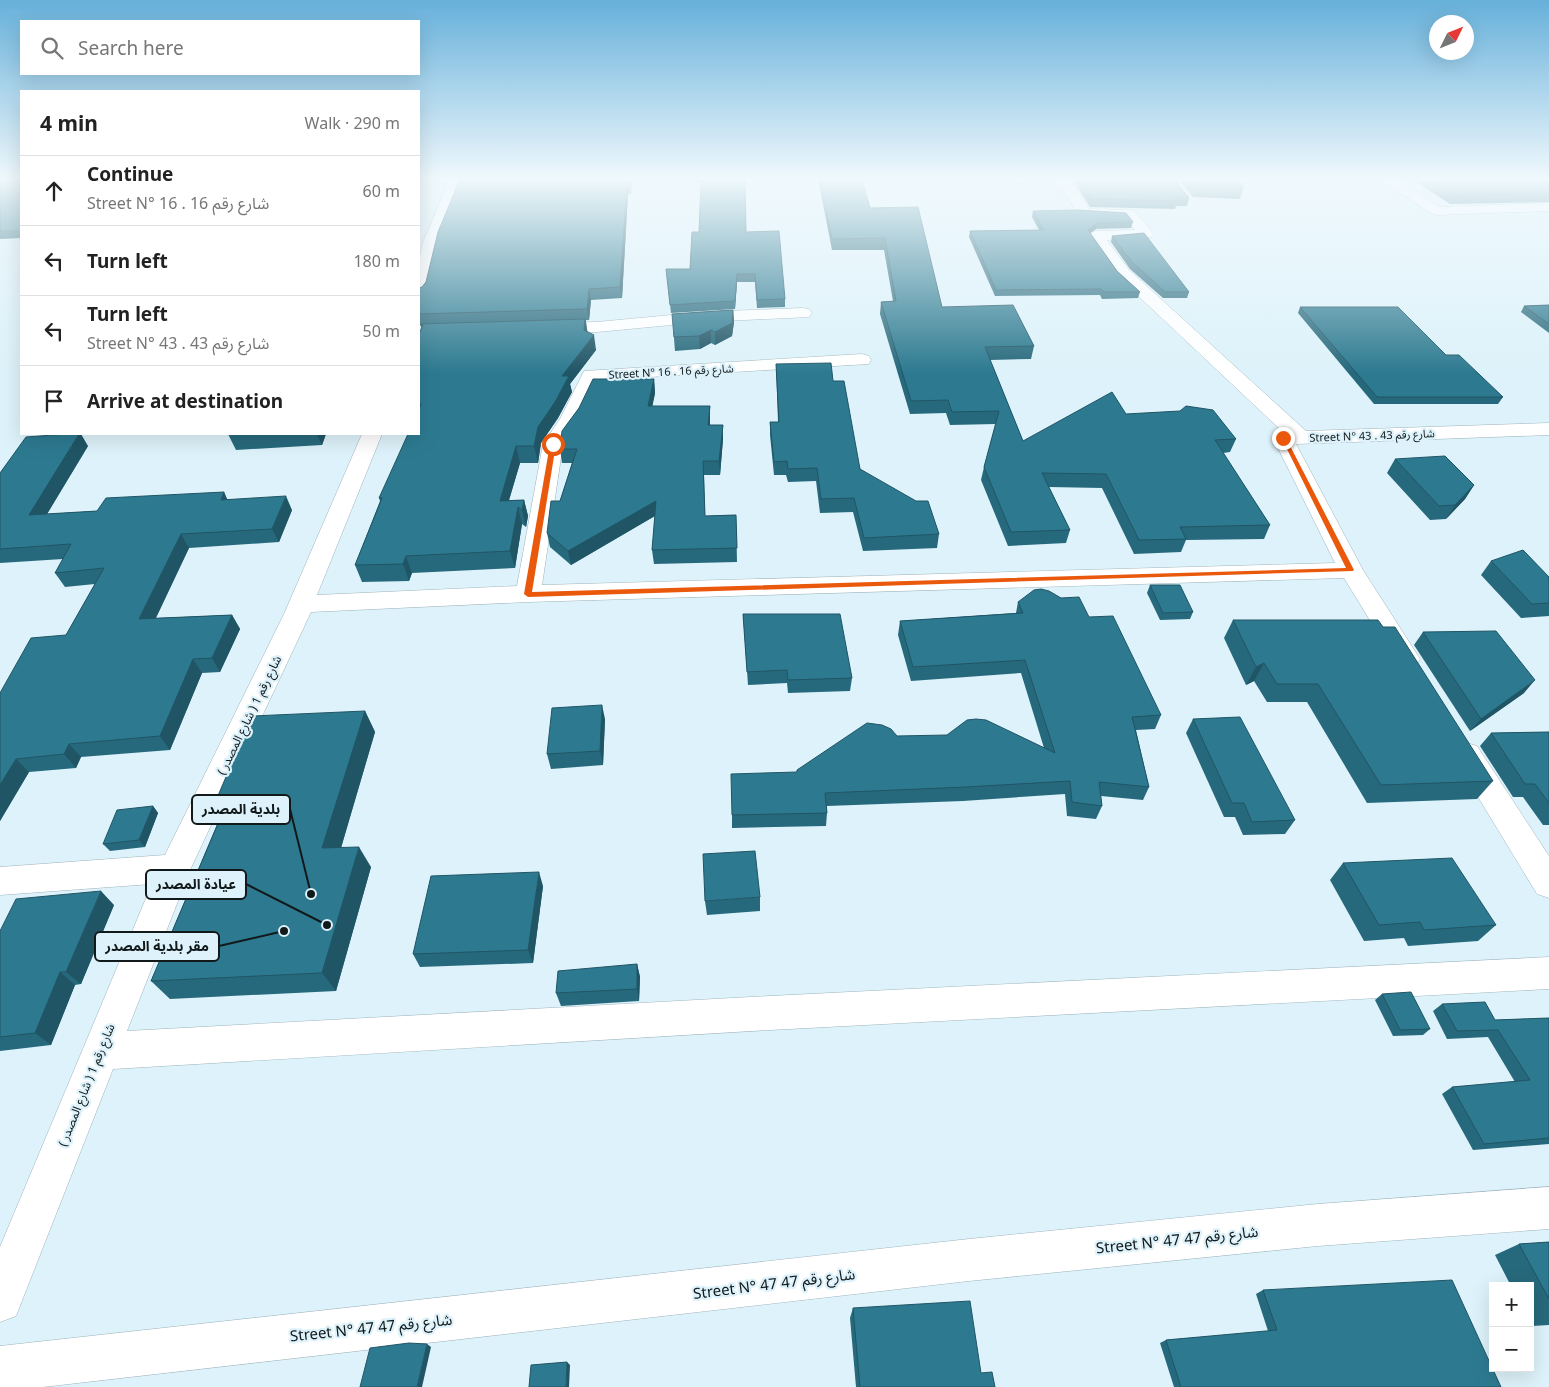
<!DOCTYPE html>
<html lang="en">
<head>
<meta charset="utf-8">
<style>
	:root { --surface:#fff; --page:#f6f6f6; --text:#222; --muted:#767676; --line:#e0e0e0 }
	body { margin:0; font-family:"Noto Sans","Noto Sans Arabic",sans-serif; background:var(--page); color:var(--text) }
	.controls { position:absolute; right:15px; bottom:15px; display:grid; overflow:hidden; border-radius:0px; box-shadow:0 5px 20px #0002 }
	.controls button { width:45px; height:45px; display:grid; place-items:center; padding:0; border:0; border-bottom:1px solid var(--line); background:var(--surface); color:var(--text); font:25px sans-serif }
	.compass { position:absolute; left:1429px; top:15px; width:45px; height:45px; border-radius:50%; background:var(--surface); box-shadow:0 5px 20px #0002; rotate:47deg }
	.stop { position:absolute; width:15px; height:15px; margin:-11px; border:4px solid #ea580c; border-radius:50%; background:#fff }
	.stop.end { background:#ea580c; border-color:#fff; box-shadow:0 1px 5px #0008 }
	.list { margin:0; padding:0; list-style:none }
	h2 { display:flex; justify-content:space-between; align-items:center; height:65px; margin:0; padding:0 20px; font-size:21px }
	h2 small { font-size:16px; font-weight:400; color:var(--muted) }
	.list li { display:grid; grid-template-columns:32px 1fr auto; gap:15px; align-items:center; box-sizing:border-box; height:70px; padding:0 20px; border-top:1px solid var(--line) }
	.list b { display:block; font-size:19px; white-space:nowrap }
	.list p { margin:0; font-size:16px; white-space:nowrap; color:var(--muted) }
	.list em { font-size:16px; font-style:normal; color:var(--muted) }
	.icon { flex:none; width:28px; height:28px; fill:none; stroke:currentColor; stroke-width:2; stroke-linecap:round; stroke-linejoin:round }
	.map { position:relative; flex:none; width:1549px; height:1387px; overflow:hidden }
	.search { position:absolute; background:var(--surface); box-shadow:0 5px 20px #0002; left:20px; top:20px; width:400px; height:55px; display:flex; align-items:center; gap:12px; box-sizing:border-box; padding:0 18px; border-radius:0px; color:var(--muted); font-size:19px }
	.panel { position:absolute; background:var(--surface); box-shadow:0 5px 20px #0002; left:20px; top:90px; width:400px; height:345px; border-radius:0px }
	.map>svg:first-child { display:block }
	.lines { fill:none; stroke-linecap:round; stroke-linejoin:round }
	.minor-casing { stroke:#9eb3bb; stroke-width:1 }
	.minor { fill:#fff; fill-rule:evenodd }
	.wall { fill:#27697c }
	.shaded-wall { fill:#205565 }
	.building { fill:#2d7a90; stroke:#205565 }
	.route { fill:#ea580c }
	.labels { text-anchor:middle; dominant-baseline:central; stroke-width:4.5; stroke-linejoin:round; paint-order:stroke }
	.far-street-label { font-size:11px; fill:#11191b; stroke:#ddf2fa }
	.street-label { font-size:12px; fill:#11191b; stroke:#ddf2fa }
	.near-street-label { font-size:15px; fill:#11191b; stroke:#ddf2fa }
	.leader { fill:none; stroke:#11191b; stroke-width:2 }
	.callout-dot { fill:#11191b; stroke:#ddf2fa; stroke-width:2 }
	.callout { fill:#ddf2fa; stroke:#11191b; stroke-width:2 }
	.callout-label { font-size:14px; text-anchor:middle; font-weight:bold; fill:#11191b }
</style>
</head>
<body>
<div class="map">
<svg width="1549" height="1387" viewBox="0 0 1549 1387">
	<rect width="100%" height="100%" fill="#ddf2fa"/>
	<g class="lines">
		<g class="minor-casing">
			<g id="minor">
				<path d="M 450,179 L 464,179 L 439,242 L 427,293 L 425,297 L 419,298 L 419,261 L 423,242 Z"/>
				<path d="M 1055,179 L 1069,179 L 1089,209 L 1134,210 L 1154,234 L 1151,237 L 1107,240 L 1129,270 L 1306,431 L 1549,423 L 1549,435 L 1296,444 L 1363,570 L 1420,659 L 1416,666 L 1407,668 L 1398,666 L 1344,578 L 528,602 L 311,612 L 191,868 L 127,1031 L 770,996 L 1549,957 L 1549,989 L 770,1030 L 113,1069 L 16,1316 L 0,1322 L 0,1247 L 152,884 L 0,895 L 0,867 L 165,855 L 284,614 L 362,434 L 382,434 L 317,595 L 517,586 L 543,444 L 560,419 L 584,371 L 862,354 L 869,356 L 871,360 L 869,364 L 598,380 L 580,420 L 563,444 L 542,585 L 1335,563 L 1273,438 L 1276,434 L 1283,432 L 1117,276 L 1088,236 L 1091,233 L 1096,231 L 1135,230 L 1125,217 L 1080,216 Z"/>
				<path d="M 1380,179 L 1396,179 L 1440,207 L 1549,203 L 1549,211 L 1437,215 L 1432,214 Z"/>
				<path d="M 803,308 L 809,309 L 812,313 L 809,317 L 703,322 L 597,332 L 550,333 L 544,332 L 541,328 L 544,324 L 550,323 L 597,322 L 703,312 Z"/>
				<path d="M 1467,743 L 1477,746 L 1549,856 L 1549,898 L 1537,894 L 1452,754 L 1457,746 Z"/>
				<path d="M 1549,1187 L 1549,1229 L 1318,1246 L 969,1281 L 43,1387 L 0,1387 L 0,1346 L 969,1239 L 1318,1204 Z"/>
			</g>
		</g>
		<use href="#minor" class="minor"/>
	</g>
	<g class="wall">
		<path d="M 0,179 L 21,179 L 21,238 L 0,239 Z"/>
		<path d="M 632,179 L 631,194 L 628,194 L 622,298 L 591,300 L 589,320 L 586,320 L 587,331 L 596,350 L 570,384 L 572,392 L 558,418 L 541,443 L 538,463 L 520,463 L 509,500 L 524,500 L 528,516 L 526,527 L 522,524 L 515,568 L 412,573 L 409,581 L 362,582 L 355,565 L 380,501 L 379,498 L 419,434 L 419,334 L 421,328 L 421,326 L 419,326 L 419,327 L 419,288 L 422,287 L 426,282 Z"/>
		<path d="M 695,179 L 745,179 L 746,232 L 785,299 L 785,307 L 757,308 L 755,282 L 737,282 L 735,309 L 671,313 L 666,269 L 690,269 L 699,232 L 701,182 L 695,182 Z"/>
		<path d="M 818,179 L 862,179 L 870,208 L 942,307 L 1034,346 L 1031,359 L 990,360 L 1023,441 L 1126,414 L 1236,439 L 1230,452 L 1223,453 L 1270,525 L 1264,539 L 1186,540 L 1181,552 L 1134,554 L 1102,488 L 1049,487 L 1070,530 L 1066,543 L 1008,546 L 981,480 L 984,467 L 996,424 L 950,425 L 946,413 L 910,414 L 880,314 L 881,302 L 893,301 L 884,250 L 832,250 Z"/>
		<path d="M 1072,179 L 1174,179 L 1189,198 L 1187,206 L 1176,206 L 1175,209 L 1090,207 Z"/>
		<path d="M 1178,179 L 1236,179 L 1244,187 L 1240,199 L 1193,197 Z"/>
		<path d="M 1412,179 L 1549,179 L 1549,202 L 1450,204 Z"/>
		<path d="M 1033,211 L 1133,222 L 1131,228 L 1096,229 L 1090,233 L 1117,271 L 1140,292 L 1138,298 L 1102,299 L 1100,295 L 995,296 L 969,237 L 970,231 L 1039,230 L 1032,217 Z"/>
		<path d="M 1112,236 L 1189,292 L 1187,298 L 1163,298 L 1130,269 L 1111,242 Z"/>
		<path d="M 1549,305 L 1549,333 L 1521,312 L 1524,306 Z"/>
		<path d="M 1300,307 L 1446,355 L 1503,397 L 1498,404 L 1374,404 L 1298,313 Z"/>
		<path d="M 733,310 L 734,322 L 732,336 L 715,345 L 711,343 L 700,349 L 675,351 L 672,314 Z"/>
		<path d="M 776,364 L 833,381 L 860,469 L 939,534 L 937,548 L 863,551 L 853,512 L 820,513 L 816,481 L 788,482 L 786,475 L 774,475 L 770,435 L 770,422 L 778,422 Z"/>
		<path d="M 654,379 L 655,393 L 652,406 L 710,406 L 710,425 L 723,439 L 720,475 L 704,475 L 705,516 L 736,515 L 737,562 L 654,564 L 652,550 L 655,516 L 571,565 L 550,547 L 547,533 L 560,501 L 572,463 L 562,463 L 560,449 Z"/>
		<path d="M 228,434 L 326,434 L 322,445 L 236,450 Z"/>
		<path d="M 88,446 L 47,514 L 97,511 L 224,492 L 227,499 L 292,510 L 279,542 L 189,548 L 156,618 L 232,615 L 240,629 L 220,672 L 202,673 L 170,750 L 81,757 L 76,768 L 29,772 L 0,821 L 0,693 L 66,635 L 95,584 L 65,587 L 55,573 L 63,559 L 0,563 L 0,473 Z"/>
		<path d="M 1395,459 L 1474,485 L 1465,499 L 1446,519 L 1430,520 L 1387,473 Z"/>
		<path d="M 1491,561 L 1549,577 L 1549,616 L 1521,618 L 1481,575 Z"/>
		<path d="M 1150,585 L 1193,612 L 1190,619 L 1160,620 L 1147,593 Z"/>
		<path d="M 1018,602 L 1089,617 L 1161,715 L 1155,729 L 1136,730 L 1149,787 L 1143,800 L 1101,796 L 1102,806 L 1096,819 L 1067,816 L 1065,794 L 963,801 L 827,806 L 827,813 L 826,826 L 732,828 L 732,815 L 797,772 L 897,736 L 1044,748 L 1021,673 L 911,681 L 898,635 L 900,621 L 1016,613 Z"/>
		<path d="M 743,614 L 852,678 L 850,691 L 788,693 L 787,683 L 748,685 Z"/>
		<path d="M 1233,620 L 1493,781 L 1477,799 L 1367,803 L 1307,702 L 1267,702 L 1254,681 L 1246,685 L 1224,638 Z"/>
		<path d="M 1423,632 L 1524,693 L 1470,731 L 1414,645 Z"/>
		<path d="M 365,711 L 375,732 L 341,848 L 371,867 L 336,991 L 170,999 L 151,981 L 218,822 L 211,812 Z"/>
		<path d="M 605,719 L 603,765 L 551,769 L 547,754 Z"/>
		<path d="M 1193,719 L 1295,820 L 1285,834 L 1243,835 L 1235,817 L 1224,817 L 1186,733 Z"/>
		<path d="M 1549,732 L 1549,825 L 1543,825 L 1523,797 L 1513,797 L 1480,746 L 1491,733 Z"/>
		<path d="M 153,806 L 158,813 L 145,847 L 110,851 L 103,844 Z"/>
		<path d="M 1343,863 L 1496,925 L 1478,941 L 1408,946 L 1404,938 L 1364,941 L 1330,880 Z"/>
		<path d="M 543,886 L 533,963 L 420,967 L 413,954 Z"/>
		<path d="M 760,897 L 760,911 L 707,915 L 705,901 Z"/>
		<path d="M 114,905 L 81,984 L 75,985 L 51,1045 L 0,1051 L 0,931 Z"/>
		<path d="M 637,964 L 640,977 L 639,1001 L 561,1006 L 556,993 Z"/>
		<path d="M 1382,994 L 1430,1029 L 1423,1035 L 1393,1036 L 1375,1000 Z"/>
		<path d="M 1442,1004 L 1495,1020 L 1549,1018 L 1549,1144 L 1473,1150 L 1442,1094 L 1452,1087 L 1515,1082 L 1488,1037 L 1447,1039 L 1433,1011 Z"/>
		<path d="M 1549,1242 L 1549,1325 L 1532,1326 L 1530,1323 L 1530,1286 L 1511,1286 L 1495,1255 L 1519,1244 Z"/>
		<path d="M 1263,1290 L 1501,1387 L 1174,1387 L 1160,1343 L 1166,1340 L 1268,1331 L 1256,1294 Z"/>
		<path d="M 853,1308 L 981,1373 L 995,1387 L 856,1387 L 850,1318 Z"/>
	</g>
	<g class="shaded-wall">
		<path d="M 630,179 L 632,179 L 631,194 L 630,183 Z"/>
		<path d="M 627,183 L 628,194 L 622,298 L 620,287 Z"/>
		<path d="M 1097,223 L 1096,229 L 1086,236 L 1088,230 Z"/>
		<path d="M 737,274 L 737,282 L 735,309 L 735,301 Z"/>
		<path d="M 589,289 L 591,300 L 589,320 L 587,309 Z"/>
		<path d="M 733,310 L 734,322 L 732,336 L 715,345 L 715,332 Z"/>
		<path d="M 585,319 L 588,334 L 594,335 L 596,350 L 570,384 L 572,392 L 558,418 L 541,443 L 538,463 L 534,446 L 538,427 L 562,376 L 584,330 Z"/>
		<path d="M 711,330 L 711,343 L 700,349 L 699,336 Z"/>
		<path d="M 654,379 L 655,393 L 650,419 L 648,406 Z"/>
		<path d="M 710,406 L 710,419 L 709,439 L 708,425 Z"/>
		<path d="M 723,425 L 723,439 L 720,475 L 719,461 Z"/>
		<path d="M 79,434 L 81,434 L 88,446 L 38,529 L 29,515 Z"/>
		<path d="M 317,434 L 326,434 L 322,445 Z"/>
		<path d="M 516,446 L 520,463 L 504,517 L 500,501 Z"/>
		<path d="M 1474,485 L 1465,499 L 1446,519 L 1455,505 Z"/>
		<path d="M 224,492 L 230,506 L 221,500 Z"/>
		<path d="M 286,496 L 292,510 L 279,542 L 272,529 Z"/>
		<path d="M 524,500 L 528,516 L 526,527 L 522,510 Z"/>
		<path d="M 656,501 L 658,514 L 571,565 L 568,551 Z"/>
		<path d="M 518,507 L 522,524 L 515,568 L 510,551 Z"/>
		<path d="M 181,534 L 189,548 L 149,632 L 139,619 Z"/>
		<path d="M 406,556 L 412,573 L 409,581 L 403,564 Z"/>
		<path d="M 232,615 L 240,629 L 220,672 L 212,658 Z"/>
		<path d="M 193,659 L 202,673 L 170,750 L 160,736 Z"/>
		<path d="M 1264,663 L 1254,681 L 1246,685 L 1256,667 Z"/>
		<path d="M 1535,680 L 1524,693 L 1470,731 L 1481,719 Z"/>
		<path d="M 602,705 L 605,719 L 603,765 L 600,751 Z"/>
		<path d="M 365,711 L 375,732 L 335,868 L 322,848 Z"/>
		<path d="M 69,744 L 81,757 L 76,768 L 64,754 Z"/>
		<path d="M 16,759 L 29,772 L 0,821 L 0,785 Z"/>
		<path d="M 153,806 L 158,813 L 145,847 L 139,840 Z"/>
		<path d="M 359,847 L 371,867 L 336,991 L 322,973 Z"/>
		<path d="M 539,872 L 543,886 L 533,963 L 528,950 Z"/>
		<path d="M 101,891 L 114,905 L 81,984 L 66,972 Z"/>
		<path d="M 637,964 L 640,977 L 639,1001 L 637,989 Z"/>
		<path d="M 60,972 L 75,985 L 51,1045 L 35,1033 Z"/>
		<path d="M 427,1344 L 431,1347 L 422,1387 L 417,1387 Z"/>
		<path d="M 567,1362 L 570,1365 L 569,1387 L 566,1387 Z"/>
	</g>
	<g class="building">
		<rect x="0" y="179" width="21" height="52"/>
		<path d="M 460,179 L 630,179 L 630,183 L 627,183 L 620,287 L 589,289 L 587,309 L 419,314 L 419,288 L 422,287 L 426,282 L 438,232 Z"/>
		<path d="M 701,179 L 745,179 L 746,232 L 779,231 L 785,299 L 757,300 L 755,274 L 737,274 L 735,301 L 670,305 L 666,269 L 690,269 L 692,232 L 699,232 Z"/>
		<path d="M 820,179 L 862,179 L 870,208 L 918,207 L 942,307 L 1013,305 L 1034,346 L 985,347 L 1023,441 L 1112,392 L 1126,414 L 1180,411 L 1186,406 L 1213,410 L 1236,439 L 1215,440 L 1270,525 L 1180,527 L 1186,539 L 1139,540 L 1106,474 L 1042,473 L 1070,530 L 1011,532 L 984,467 L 999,411 L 952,412 L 948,400 L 911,401 L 881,302 L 896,301 L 885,238 L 832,239 Z"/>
		<path d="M 1079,179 L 1174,179 L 1189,198 L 1175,198 L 1178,201 L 1092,199 Z"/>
		<path d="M 1191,179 L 1236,179 L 1244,187 L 1197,186 Z"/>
		<path d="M 1429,179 L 1549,179 L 1549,194 L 1454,195 Z"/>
		<path d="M 1079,210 L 1126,213 L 1133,222 L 1097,223 L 1088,230 L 1117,271 L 1140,292 L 1104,292 L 1101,289 L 996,290 L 970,231 L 1044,230 L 1033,211 Z"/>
		<path d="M 1144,233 L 1189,292 L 1165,292 L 1132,262 L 1112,236 Z"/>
		<path d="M 1549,305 L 1549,324 L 1524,306 Z"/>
		<path d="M 1300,307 L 1398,307 L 1446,355 L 1459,355 L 1503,397 L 1377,397 Z"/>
		<path d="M 733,310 L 732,323 L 715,332 L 711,330 L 699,336 L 674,337 L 672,314 Z"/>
		<path d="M 585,319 L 584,330 L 594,335 L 562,376 L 569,376 L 555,402 L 538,427 L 534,446 L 516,446 L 500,501 L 524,500 L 522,510 L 518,507 L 510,551 L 406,556 L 403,564 L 355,565 L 382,498 L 379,498 L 408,434 L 419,434 L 419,409 L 421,404 L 419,404 L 419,334 L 423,325 L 420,324 Z"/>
		<path d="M 831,363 L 833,381 L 844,381 L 860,469 L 916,501 L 928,501 L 939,534 L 864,538 L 854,498 L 821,499 L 817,468 L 788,469 L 787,461 L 774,462 L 770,422 L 779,422 L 776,364 Z"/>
		<path d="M 593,379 L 654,379 L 648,406 L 710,406 L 708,425 L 723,425 L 719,461 L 703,461 L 705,516 L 736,515 L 737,548 L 652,550 L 656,501 L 568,551 L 547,533 L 551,501 L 560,501 L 577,449 L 560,449 L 562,431 L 579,408 Z"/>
		<path d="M 67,434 L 79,434 L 29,515 L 97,511 L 106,498 L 224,492 L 221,500 L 286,496 L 272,529 L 181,534 L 139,619 L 232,615 L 212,658 L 193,659 L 160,736 L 69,744 L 64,754 L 16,759 L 0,785 L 0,693 L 31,638 L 66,635 L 104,568 L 55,573 L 71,544 L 0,549 L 0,473 L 26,437 Z"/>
		<path d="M 1445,456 L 1474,485 L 1455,505 L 1439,506 L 1395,459 Z"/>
		<path d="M 1523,550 L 1549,577 L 1549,603 L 1532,604 L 1491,561 Z"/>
		<path d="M 1150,585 L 1180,585 L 1193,612 L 1163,613 Z"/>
		<path d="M 1041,589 L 1049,591 L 1061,598 L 1079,597 L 1089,617 L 1113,616 L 1161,715 L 1132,717 L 1149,787 L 1099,782 L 1102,806 L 1072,802 L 1070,781 L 966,787 L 825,793 L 827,813 L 732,815 L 731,774 L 797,772 L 797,770 L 867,723 L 882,725 L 891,729 L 897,736 L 947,735 L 967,720 L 976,719 L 986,720 L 1055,753 L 1025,660 L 913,667 L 900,621 L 1023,613 L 1018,602 L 1034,590 Z"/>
		<path d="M 743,614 L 840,614 L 852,678 L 788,680 L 787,670 L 747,672 Z"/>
		<path d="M 1233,620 L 1378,620 L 1383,627 L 1395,627 L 1493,781 L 1381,785 L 1318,684 L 1277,684 L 1264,663 L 1256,667 Z"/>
		<path d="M 1496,631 L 1535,680 L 1481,719 L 1423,632 Z"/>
		<path d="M 602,705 L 600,751 L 547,754 L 552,708 Z"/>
		<path d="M 365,711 L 322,848 L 359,847 L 322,973 L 151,981 L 223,812 L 211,812 L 252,716 Z"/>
		<path d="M 1240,717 L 1295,820 L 1252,822 L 1244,803 L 1232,803 L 1193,719 Z"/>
		<path d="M 1549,732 L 1549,803 L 1535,784 L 1525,784 L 1491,733 Z"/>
		<path d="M 153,806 L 139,840 L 103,844 L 117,810 Z"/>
		<path d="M 755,851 L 760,897 L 705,901 L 703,854 Z"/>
		<path d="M 1452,858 L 1496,925 L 1424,930 L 1420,922 L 1379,925 L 1343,863 Z"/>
		<path d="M 539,872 L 528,950 L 413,954 L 431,876 Z"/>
		<path d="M 101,891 L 66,972 L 60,972 L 35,1033 L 0,1037 L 0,931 L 16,899 Z"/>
		<path d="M 637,964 L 637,989 L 556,993 L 558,971 Z"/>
		<path d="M 1411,992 L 1430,1029 L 1400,1030 L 1382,994 Z"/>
		<path d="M 1485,1002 L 1495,1020 L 1549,1018 L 1549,1138 L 1484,1144 L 1452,1087 L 1530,1080 L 1498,1030 L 1457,1031 L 1442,1004 Z"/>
		<path d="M 1549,1242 L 1549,1299 L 1519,1244 Z"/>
		<path d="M 1452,1280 L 1501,1387 L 1181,1387 L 1166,1340 L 1277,1330 L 1263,1290 Z"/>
		<path d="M 970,1301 L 981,1373 L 992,1372 L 995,1387 L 860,1387 L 853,1308 Z"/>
		<path d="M 409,1343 L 427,1344 L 417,1387 L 360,1387 L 370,1348 Z"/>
		<path d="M 567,1362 L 566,1387 L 529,1387 L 531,1365 Z"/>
	</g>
	<linearGradient id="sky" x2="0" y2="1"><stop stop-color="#66b0da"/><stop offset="0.48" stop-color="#f0f9fd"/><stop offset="1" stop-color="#f0f9fd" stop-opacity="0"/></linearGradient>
	<rect width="1549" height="373" fill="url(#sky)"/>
	<path class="route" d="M 1281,437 L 1286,438 L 1354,570 L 1353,571 L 528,597 L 524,594 L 550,444 L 553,443 L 556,444 L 532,592 L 1346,568 Z"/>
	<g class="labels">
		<g class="far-street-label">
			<text transform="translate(671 371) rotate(-3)">Street N° 16 . شارع رقم 16</text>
			<text transform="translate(1372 435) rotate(-2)">Street N° 43 . شارع رقم 43</text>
		</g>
		<g class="street-label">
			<text transform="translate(249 715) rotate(-64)">شارع رقم 1 ( شارع المصدر )</text>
			<text transform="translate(86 1085) rotate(-68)">شارع رقم 1 ( شارع المصدر )</text>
		</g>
		<g class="near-street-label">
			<text transform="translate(1177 1239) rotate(-6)">Street N° 47 شارع رقم 47</text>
			<text transform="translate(774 1283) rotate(-7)">Street N° 47 شارع رقم 47</text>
			<text transform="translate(371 1327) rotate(-6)">Street N° 47 شارع رقم 47</text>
		</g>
	</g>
	<path class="leader" d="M311 894L290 809M327 925L246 884M284 931L219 946"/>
	<g class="callout-dot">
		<circle cx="311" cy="894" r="5"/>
		<circle cx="327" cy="925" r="5"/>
		<circle cx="284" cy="931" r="5"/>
	</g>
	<g class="callout">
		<rect x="192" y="795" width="98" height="29" rx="5"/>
		<rect x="146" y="870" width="100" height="29" rx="5"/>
		<rect x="95" y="932" width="124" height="29" rx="5"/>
	</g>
	<g class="callout-label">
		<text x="241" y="814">بلدية المصدر</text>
		<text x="196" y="889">عيادة المصدر</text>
		<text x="157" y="951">مقر بلدية المصدر</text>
	</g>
</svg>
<div class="controls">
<button>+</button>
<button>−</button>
</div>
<svg class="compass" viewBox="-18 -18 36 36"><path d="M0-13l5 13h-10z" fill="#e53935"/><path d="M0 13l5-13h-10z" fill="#767676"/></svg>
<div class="stop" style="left:553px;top:444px"></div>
<div class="stop end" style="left:1283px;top:438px"></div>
<div class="search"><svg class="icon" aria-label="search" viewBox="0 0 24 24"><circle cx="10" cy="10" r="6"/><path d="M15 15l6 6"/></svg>Search here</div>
<section class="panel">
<h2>4 min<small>Walk · 290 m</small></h2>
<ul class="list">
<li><svg class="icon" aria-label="ahead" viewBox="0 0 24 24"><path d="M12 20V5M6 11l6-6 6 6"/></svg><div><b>Continue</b><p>Street N° 16 . شارع رقم 16</p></div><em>60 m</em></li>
<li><svg class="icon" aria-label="left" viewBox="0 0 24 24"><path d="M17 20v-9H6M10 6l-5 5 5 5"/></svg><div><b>Turn left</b></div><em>180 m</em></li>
<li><svg class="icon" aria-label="left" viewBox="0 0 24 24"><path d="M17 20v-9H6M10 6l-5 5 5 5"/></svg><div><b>Turn left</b><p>Street N° 43 . شارع رقم 43</p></div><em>50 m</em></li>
<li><svg class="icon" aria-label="arrive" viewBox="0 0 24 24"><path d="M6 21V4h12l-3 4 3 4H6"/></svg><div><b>Arrive at destination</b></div></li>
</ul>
</section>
</div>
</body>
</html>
